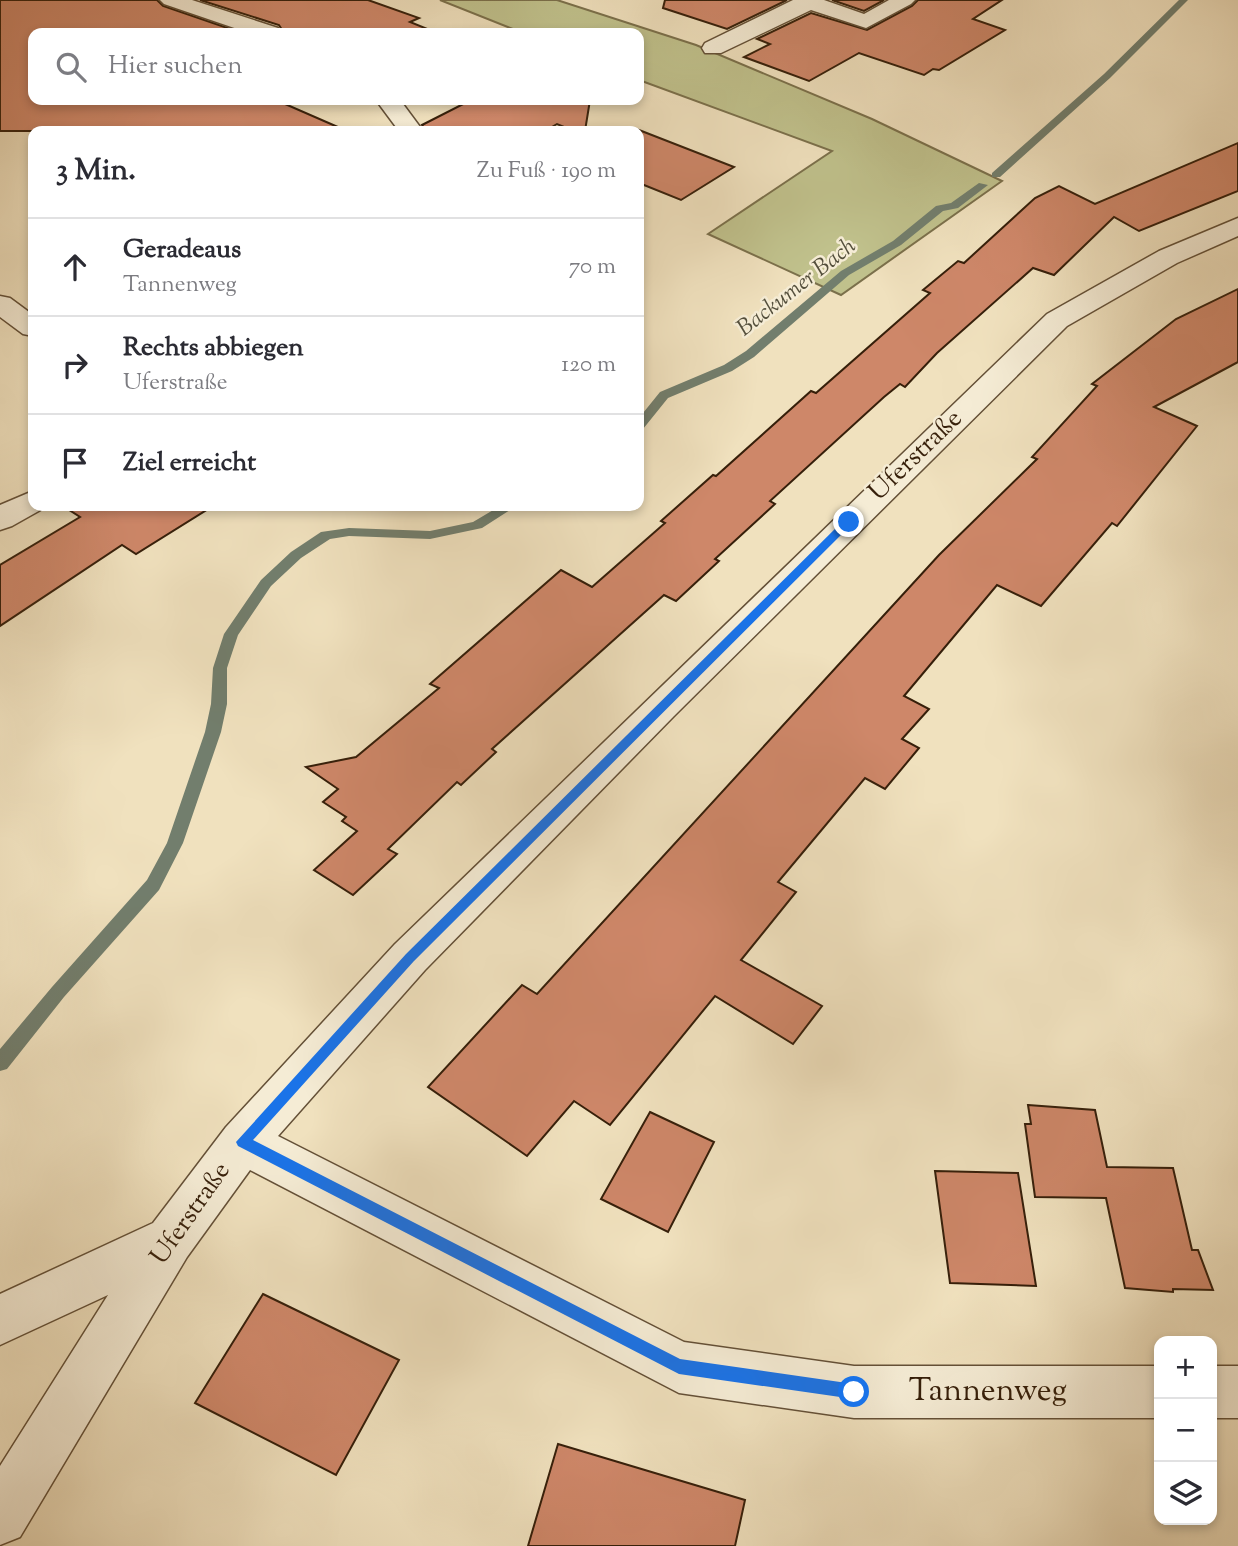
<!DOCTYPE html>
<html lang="de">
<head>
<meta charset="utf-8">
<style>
	:root { --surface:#fff; --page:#f7f7f7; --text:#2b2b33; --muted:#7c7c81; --line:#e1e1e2 }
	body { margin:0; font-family:"Sorts Mill Goudy",serif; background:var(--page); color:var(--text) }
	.controls { position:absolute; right:21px; bottom:21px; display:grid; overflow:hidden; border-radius:14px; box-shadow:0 4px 10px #0003 }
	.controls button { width:63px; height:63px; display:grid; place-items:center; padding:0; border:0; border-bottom:2px solid var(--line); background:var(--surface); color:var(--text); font:35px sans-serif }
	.stop { position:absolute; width:21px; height:21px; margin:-16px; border:5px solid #1a73e8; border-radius:50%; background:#fff }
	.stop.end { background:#1a73e8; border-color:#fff; box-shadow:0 2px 7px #0008 }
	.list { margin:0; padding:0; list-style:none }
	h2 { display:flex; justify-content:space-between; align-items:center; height:91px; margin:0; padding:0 28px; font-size:30px }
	h2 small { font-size:23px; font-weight:400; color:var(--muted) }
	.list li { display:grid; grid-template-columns:46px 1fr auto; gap:21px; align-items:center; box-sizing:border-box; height:98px; padding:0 28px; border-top:2px solid var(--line) }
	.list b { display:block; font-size:26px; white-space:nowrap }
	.list p { margin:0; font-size:23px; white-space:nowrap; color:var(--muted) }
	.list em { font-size:23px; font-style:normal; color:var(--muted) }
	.icon { flex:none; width:38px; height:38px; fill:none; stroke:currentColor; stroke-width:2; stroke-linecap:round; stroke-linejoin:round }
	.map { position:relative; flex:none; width:1238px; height:1546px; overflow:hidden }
	.search { position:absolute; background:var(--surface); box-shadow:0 4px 10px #0003; left:28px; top:28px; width:616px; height:77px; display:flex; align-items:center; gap:18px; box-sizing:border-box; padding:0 24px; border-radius:14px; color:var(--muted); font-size:26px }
	.panel { position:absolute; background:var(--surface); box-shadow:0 4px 10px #0003; left:28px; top:126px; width:616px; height:385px; border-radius:14px }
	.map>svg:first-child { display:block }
	.green { fill:#c0c18c; stroke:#7b704b; stroke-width:2 }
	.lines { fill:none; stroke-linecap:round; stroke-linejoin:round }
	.stream { fill:#727e6d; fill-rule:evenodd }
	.building { fill:#ce8769; stroke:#361f0a; stroke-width:2 }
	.street-casing { stroke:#645037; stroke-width:3 }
	.street { fill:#f5ecd5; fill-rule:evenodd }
	.route { fill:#1a73e8 }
	.labels { text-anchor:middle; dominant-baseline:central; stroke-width:5; stroke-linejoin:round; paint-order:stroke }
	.far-water-label { font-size:23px; font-style:italic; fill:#544f3c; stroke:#f5ecd5 }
	.street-label { font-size:26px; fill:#361f0a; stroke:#f5ecd5 }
	.near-street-label { font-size:32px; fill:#361f0a; stroke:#f5ecd5 }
</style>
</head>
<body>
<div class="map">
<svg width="1238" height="1546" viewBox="0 0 1238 1546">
	<rect width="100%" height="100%" fill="#f0e1be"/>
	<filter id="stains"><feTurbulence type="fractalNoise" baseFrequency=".00286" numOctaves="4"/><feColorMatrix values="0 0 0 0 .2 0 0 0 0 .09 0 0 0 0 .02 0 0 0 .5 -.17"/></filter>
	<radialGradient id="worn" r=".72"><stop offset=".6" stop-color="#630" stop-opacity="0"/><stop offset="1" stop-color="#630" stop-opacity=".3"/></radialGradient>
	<path class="green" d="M 440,0 L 557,0 L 696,45 L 872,119 L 1002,181 L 841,295 L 708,234 L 832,151 L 639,80 L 639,33 L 523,33 Z"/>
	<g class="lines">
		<g class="stream">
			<path d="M 1179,0 L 1188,0 L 1110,78 L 1000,177 L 992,177 L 992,173 L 1104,74 Z"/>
			<path d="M 979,183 L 988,185 L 958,208 L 943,211 L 901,245 L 849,275 L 754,357 L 732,371 L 668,398 L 643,429 L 639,430 L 639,418 L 660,392 L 724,365 L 746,351 L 841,271 L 893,241 L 936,206 L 951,203 Z"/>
			<path d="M 500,506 L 516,506 L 482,528 L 430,539 L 349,536 L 330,539 L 301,558 L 271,586 L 238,635 L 227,668 L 227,704 L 221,732 L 183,843 L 159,890 L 64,997 L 7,1069 L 0,1071 L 0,1049 L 52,987 L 147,880 L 167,843 L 205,732 L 211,704 L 213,668 L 224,634 L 261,580 L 291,552 L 321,532 L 349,528 L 430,531 L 473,522 Z"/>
		</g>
	</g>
	<g class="building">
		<path d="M 0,0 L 157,0 L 163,6 L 242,33 L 33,33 L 33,100 L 276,100 L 347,131 L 0,131 Z"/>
		<path d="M 200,0 L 368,0 L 419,18 L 410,22 L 425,28 L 414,33 L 284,33 L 279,25 Z"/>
		<path d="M 665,0 L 787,0 L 727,29 L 663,8 Z"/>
		<path d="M 832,0 L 884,0 L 864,11 Z"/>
		<path d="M 918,0 L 1002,0 L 973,19 L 1005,30 L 939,70 L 933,69 L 924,75 L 859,53 L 809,81 L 744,57 L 770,44 L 757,39 L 811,13 L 867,30 L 912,6 Z"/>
		<path d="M 471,100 L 590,100 L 585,131 L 574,131 L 557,124 L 545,131 L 426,131 L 422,125 Z"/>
		<path d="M 639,130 L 734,167 L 681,200 L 639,183 Z"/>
		<path d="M 1238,143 L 1238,191 L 1139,231 L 1114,217 L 1054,275 L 1033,268 L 937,353 L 905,387 L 900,384 L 884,397 L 770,501 L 775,504 L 715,559 L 719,561 L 676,601 L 664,595 L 492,749 L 496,752 L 461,785 L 457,782 L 388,849 L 397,854 L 353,895 L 314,870 L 357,831 L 342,821 L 346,817 L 323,802 L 338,789 L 306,767 L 356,757 L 439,688 L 430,684 L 561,570 L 592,587 L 665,523 L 661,521 L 713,475 L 716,476 L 811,391 L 816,393 L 930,293 L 923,290 L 958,261 L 964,263 L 1035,198 L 1059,186 L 1095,204 Z"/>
		<path d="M 1238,289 L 1238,362 L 1154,407 L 1197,426 L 1117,526 L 1112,523 L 1041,606 L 997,585 L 904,696 L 929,709 L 902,739 L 919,748 L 885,789 L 865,778 L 778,882 L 796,892 L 741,960 L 822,1006 L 793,1044 L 715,996 L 610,1125 L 574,1101 L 527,1156 L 428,1087 L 522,985 L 537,994 L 939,555 L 1037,459 L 1032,457 L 1097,386 L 1092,384 L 1176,319 Z"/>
		<path d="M 63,506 L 213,506 L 136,554 L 122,545 L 0,626 L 0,565 L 80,517 Z"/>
		<path d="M 1028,1105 L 1095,1110 L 1107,1167 L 1173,1168 L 1192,1250 L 1198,1250 L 1213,1290 L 1173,1289 L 1173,1292 L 1125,1288 L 1106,1198 L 1035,1197 L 1025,1124 L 1031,1124 Z"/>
		<path d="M 650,1112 L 714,1142 L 668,1232 L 601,1199 Z"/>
		<path d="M 935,1171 L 1018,1173 L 1036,1286 L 950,1283 Z"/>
		<path d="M 263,1294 L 399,1360 L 336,1475 L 195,1403 Z"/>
		<path d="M 558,1444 L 745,1500 L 735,1546 L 528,1546 Z"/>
	</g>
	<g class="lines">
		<g class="street-casing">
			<g id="street">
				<path d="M 160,0 L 192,0 L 278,28 L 281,33 L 249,33 L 164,4 Z"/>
				<path d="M 793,0 L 824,0 L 864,14 L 889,0 L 915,0 L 911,4 L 866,28 L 811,10 L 721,53 L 705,53 L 702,48 L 705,43 Z"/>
				<path d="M 376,100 L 400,100 L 423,131 L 399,131 Z"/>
				<path d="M 1238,218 L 1238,236 L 1177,263 L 1067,326 L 674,716 L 425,970 L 278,1136 L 684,1342 L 854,1366 L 1159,1366 L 1159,1418 L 854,1418 L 679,1393 L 250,1170 L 187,1257 L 20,1537 L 0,1545 L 0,1466 L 108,1295 L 0,1345 L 0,1294 L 153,1223 L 226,1127 L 395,944 L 1047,314 L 1159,251 Z"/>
				<path d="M 0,296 L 10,298 L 33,315 L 33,336 L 23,334 L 0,317 Z"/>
				<path d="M 33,491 L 33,506 L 46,506 L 44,508 L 12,526 L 0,530 L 0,505 Z"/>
				<rect x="1212" y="1366" width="26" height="52"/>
			</g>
		</g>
		<use href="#street" class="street"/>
	</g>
	<path class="route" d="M 845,519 L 854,522 L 414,961 L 253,1140 L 680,1359 L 854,1384 L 859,1386 L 862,1392 L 859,1397 L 854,1399 L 679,1374 L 238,1146 L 236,1142 L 406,954 Z"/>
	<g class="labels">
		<g class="far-water-label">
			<text transform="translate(797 288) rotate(-38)">Backumer Bach</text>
		</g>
		<g class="street-label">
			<text transform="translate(916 456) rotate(-44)">Uferstraße</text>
			<text transform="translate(191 1214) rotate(-55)">Uferstraße</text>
		</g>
		<g class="near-street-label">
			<text x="988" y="1392">Tannenweg</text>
		</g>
	</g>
	<rect width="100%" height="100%" filter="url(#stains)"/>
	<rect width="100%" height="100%" fill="url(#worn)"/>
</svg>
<div class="controls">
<button>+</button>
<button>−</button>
<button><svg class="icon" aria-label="layers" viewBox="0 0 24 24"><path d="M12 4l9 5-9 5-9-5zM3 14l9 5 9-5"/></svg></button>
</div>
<div class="stop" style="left:854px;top:1392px"></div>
<div class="stop end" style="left:849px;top:522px"></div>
<div class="search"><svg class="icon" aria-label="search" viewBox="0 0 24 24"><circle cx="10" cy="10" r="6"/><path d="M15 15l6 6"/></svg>Hier suchen</div>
<section class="panel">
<h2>3 Min.<small>Zu Fuß · 190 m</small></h2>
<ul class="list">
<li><svg class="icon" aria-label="ahead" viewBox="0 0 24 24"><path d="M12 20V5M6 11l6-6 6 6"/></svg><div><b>Geradeaus</b><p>Tannenweg</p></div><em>70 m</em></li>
<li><svg class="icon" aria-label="right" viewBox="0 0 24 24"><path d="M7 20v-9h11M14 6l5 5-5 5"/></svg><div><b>Rechts abbiegen</b><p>Uferstraße</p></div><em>120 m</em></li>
<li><svg class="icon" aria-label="arrive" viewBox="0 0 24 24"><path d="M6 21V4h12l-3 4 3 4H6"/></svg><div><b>Ziel erreicht</b></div></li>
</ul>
</section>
</div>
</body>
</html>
